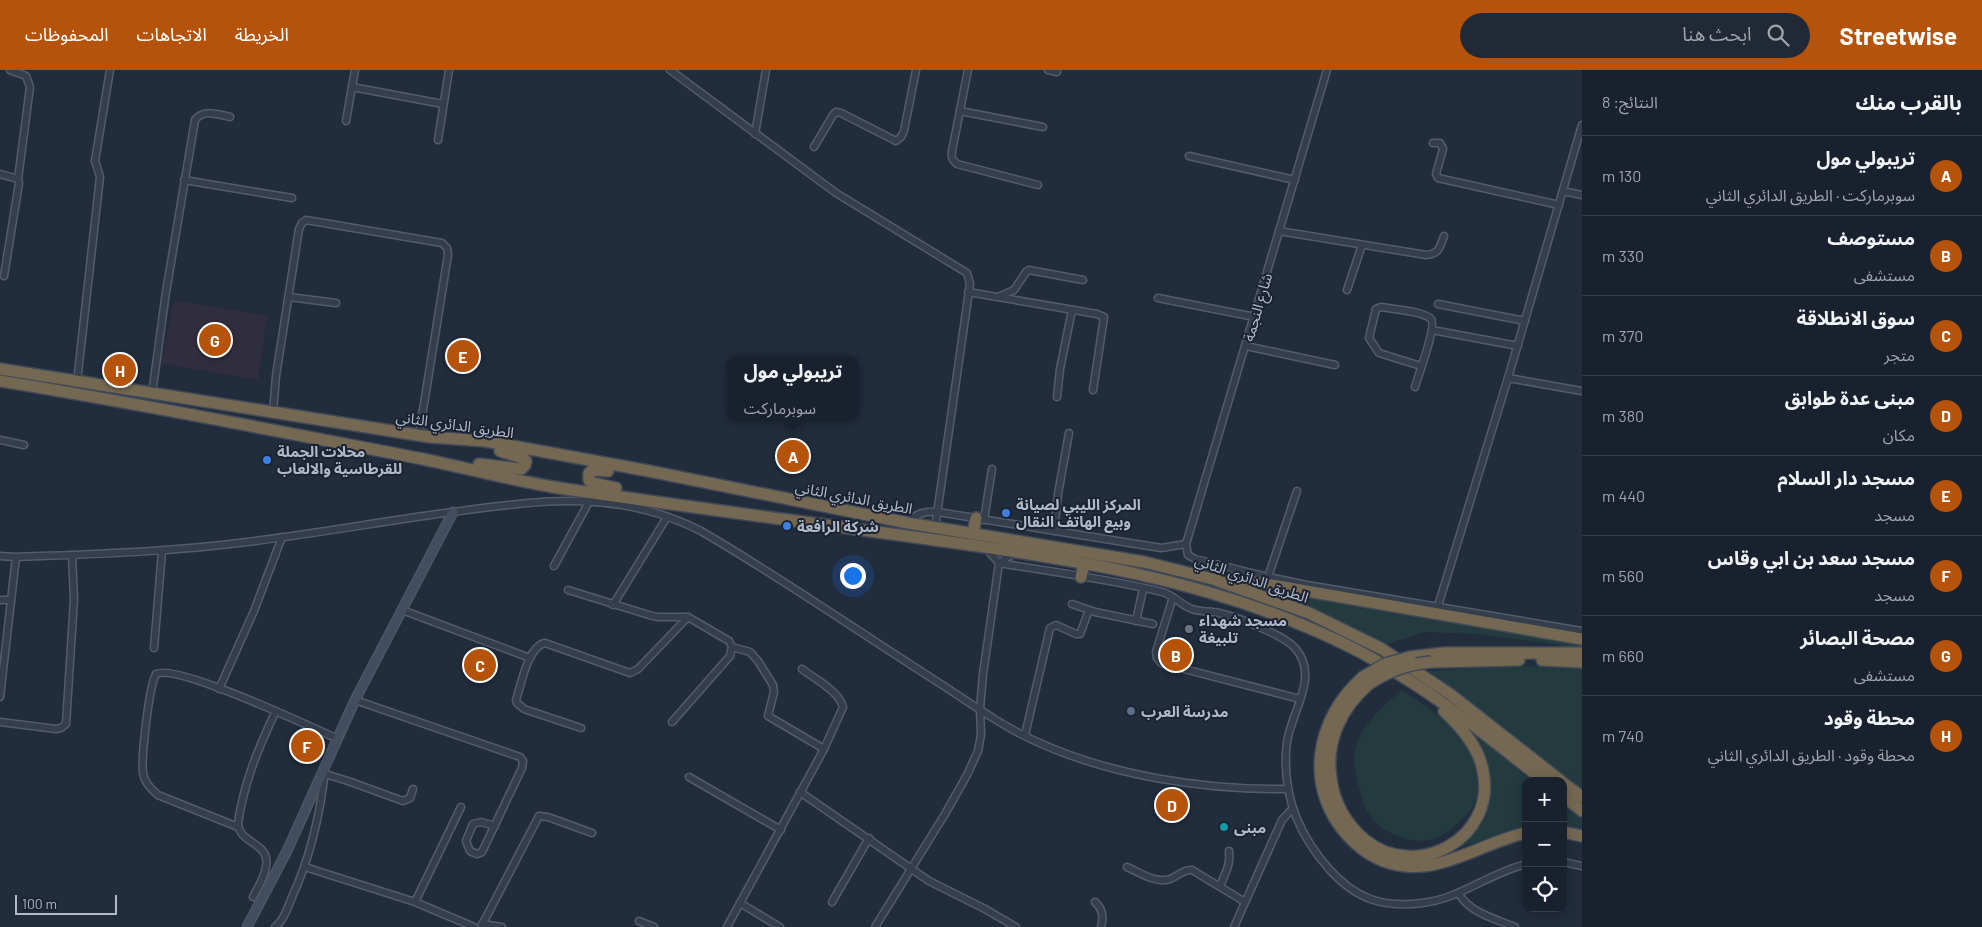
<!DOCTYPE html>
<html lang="ar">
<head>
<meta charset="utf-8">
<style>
	:root { --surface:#19212e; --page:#222936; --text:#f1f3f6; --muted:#9fa3aa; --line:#373e4a; --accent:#b45309 }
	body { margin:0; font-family:Barlow,"Noto Sans Arabic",sans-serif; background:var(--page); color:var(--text); direction:rtl }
	.controls { position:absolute; right:15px; bottom:15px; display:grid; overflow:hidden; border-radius:10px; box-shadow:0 2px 12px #0003 }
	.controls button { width:45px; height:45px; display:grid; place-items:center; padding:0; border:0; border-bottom:1px solid var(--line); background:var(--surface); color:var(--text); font:25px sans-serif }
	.scale { position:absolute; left:15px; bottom:12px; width:102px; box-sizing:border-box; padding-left:5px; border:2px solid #b1b9c9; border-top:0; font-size:14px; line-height:18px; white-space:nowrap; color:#b1b9c9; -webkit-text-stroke:4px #1b2332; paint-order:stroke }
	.you { position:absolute; left:852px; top:505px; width:18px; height:18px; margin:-12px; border:4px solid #fff; border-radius:50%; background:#1a73e8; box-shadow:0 0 0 8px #1a73e833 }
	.badge { display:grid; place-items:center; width:32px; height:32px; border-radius:50%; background:var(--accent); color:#fff; font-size:16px; font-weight:700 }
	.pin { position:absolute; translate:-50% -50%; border:2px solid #fff; box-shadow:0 1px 5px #0006 }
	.popup { position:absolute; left:727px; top:286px; width:132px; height:65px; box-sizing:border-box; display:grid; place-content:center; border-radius:10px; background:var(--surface); filter:drop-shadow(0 1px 4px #0005); font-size:16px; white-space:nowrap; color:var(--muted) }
	.popup b { font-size:19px; color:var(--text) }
	.popup::after { content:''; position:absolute; left:50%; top:100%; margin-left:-10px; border:10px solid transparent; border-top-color:var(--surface) }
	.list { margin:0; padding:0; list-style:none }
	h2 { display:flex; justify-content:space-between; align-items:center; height:65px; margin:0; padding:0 20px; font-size:21px }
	h2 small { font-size:16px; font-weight:400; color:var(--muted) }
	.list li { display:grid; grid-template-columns:32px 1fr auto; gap:15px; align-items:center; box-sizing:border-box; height:80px; padding:0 20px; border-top:1px solid var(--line) }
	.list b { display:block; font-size:19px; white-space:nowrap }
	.list p { margin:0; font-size:16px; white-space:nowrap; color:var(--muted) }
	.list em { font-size:16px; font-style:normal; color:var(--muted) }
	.icon { flex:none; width:28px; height:28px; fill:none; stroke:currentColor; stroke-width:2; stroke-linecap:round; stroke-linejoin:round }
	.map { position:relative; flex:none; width:1582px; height:857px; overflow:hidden; direction:ltr }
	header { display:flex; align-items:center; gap:30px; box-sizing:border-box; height:70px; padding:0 25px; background:var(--accent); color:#fff }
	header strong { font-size:24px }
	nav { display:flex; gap:28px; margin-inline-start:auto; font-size:18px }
	.search { width:350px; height:45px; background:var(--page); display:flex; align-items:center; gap:12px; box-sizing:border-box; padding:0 18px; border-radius:28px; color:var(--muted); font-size:19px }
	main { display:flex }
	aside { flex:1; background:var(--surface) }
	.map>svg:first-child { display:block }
	.medical { fill:#302e3e }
	.green { fill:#233a3e }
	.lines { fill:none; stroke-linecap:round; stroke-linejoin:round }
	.street-casing { stroke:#535c6b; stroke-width:9 }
	.secondary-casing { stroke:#535c6b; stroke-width:11 }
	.highway-casing { stroke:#404958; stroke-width:14 }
	.street { stroke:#353e4d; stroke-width:6 }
	.secondary { stroke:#434d60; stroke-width:9 }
	.highway { stroke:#746852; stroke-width:11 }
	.highway-bridge-casing { stroke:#404958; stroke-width:14; stroke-linecap:butt }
	.highway-bridge { stroke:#746852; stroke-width:11 }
	.shop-dot { fill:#3f7fe0; stroke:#1b2332; stroke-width:2 }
	.worship-dot { fill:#6b7280; stroke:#1b2332; stroke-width:2 }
	.service-dot { fill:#5c6f8a; stroke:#1b2332; stroke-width:2 }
	.culture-dot { fill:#0f9aa8; stroke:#1b2332; stroke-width:2 }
	.labels { text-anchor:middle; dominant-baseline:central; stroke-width:4; stroke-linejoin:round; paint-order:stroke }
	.street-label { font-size:15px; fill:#b1b9c9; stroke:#1b2332 }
	.poi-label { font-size:15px; font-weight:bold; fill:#b1b9c9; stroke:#1b2332; text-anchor:start }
</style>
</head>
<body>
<header>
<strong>Streetwise</strong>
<div class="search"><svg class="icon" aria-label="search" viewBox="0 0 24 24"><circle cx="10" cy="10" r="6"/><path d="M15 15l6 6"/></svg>ابحث هنا</div>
<nav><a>الخريطة</a><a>الاتجاهات</a><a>المحفوظات</a></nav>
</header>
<main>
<aside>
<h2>بالقرب منك<small>النتائج: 8</small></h2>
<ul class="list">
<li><span class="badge">A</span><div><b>تريبولي مول</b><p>سوبرماركت · الطريق الدائري الثاني</p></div><em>130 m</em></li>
<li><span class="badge">B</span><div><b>مستوصف</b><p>مستشفى</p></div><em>330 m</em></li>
<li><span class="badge">C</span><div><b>سوق الانطلاقة</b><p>متجر</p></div><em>370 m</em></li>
<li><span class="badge">D</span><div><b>مبنى عدة طوابق</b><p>مكان</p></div><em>380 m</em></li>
<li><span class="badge">E</span><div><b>مسجد دار السلام</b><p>مسجد</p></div><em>440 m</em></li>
<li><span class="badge">F</span><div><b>مسجد سعد بن ابي وقاس</b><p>مسجد</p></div><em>560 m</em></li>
<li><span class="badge">G</span><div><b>مصحة البصائر</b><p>مستشفى</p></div><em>660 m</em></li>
<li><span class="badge">H</span><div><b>محطة وقود</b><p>محطة وقود · الطريق الدائري الثاني</p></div><em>740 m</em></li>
</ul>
</aside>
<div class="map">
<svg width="1582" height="857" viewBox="0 0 1582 857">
	<rect width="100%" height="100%" fill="#212c3d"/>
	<path class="medical" d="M 174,230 L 267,246 L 258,310 L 161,293 Z"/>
	<g class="green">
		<path d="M 1270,521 L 1410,543 L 1582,574 L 1582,578 L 1476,564 L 1424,562 L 1386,575 Z"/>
		<path d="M 1545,596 L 1582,598 L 1582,720 L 1485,643 L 1428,601 L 1487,597 Z"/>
		<path d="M 1401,620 C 1423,634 1450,650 1465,673 C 1476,690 1483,718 1472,738 C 1470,742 1465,745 1462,749 C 1442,770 1422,777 1395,765 C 1386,761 1376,756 1371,747 C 1364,738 1361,726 1359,716 C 1357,708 1354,698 1354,690 C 1356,657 1380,640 1401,620 Z"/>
		<path d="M 1460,653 L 1498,682 L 1531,711 L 1526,711 L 1526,759 L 1456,778 L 1467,769 L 1475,759 L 1487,703 Z"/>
		<path d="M 1563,735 L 1582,749 L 1582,762 L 1563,758 Z"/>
	</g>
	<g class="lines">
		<g class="street-casing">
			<g id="street">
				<path d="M 10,0 L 26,6 L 30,17 L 18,109"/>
				<path d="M 670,0 L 836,123 L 967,203 L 970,214 L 935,458"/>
				<path d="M 968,0 L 952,81 C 951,87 952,90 957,94 L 1038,115"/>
				<path d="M 1048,0 L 1057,2"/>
				<path d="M 1327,0 L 1186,474 L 1188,485 L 1195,489 L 1268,507 L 1307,515 L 1582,561"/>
				<path d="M 352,17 L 443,34"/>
				<path d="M 960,41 L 1043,57"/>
				<path d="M 346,51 L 355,0"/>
				<path d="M 755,64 L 766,0"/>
				<path d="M 438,70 L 449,0"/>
				<path d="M 1433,73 L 1440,73 L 1443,79 L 1436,104 L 1438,108 L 1559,135"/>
				<path d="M 814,77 L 833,45 L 836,42 L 841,43 L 896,71 L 901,67 L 904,61 L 916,0"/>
				<path d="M 1189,86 L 1295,110"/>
				<path d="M 0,104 L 18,109 L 19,113 L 4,206"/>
				<path d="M 184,110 L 292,128"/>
				<path d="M 1563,121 L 1582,125"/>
				<path d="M 1279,161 L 1426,185 C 1439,184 1440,177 1444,166"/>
				<path d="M 1347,220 L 1362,175"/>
				<path d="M 968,222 L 1097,244 L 1104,247 L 1093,320"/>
				<path d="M 289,227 L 336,233"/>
				<path d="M 998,227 L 1014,220 L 1026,202 L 1029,200 L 1083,210"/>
				<path d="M 1158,228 L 1255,247"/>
				<path d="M 1438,234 L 1525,251"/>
				<path d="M 1432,260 L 1518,276"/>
				<path d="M 1246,276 L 1335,295"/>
				<path d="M 1508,308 L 1582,321"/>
				<path d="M 77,312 L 100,107 L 95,91 L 110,0"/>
				<path d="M 1415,317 C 1418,306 1437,256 1431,249 C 1424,241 1392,239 1381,237 L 1376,239 L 1369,268 L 1379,283 L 1421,296"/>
				<path d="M 152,324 L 166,222 L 195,50 C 203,39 217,44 230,47"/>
				<path d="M 1057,327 L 1060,299 L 1072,240"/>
				<path d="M 273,343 L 276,306 L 299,159 L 302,153 L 306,150 L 442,173 L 447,178 L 448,185 L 419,365"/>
				<path d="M 0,370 L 24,375"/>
				<path d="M 984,450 L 992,399"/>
				<path d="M 908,453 C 916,443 925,441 938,442 L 1161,478 L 1186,474"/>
				<path d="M 1054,461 L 1058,424 L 1069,363"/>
				<path d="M 987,479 L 999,493 C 1053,502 1109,509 1162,522 C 1174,525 1181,535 1192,539 C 1201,542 1210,541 1219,543 C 1237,547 1284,565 1295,578 C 1320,606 1292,640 1287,672 C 1281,721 1297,763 1329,799 C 1356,829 1382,838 1422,833 C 1460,829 1489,803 1526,794"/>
				<path d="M 0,486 L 16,487 C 93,484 170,482 247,472 C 313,464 379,452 445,443 C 536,431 615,417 701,461 C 780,507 856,560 933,609 C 966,630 998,654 1033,670 C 1110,706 1204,720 1287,719"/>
				<path d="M 554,496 L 590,430"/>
				<path d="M 1268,507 L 1297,421"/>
				<path d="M 568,520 L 649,545 L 657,547 L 688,547 L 729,571 L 732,577 L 730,586 L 672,652"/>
				<path d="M 1173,527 L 1156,582 L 1157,588 L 1161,593 L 1300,629"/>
				<path d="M 0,530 L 11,530"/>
				<path d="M 1072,534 L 1095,542 L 1153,554"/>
				<path d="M 613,535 L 667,447"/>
				<path d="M 1438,536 L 1508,308 L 1582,55"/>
				<path d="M 402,540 L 530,588"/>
				<path d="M 1136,551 L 1143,519"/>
				<path d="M 732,577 L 750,582 L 758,591 L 773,615 L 774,622 L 768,646 L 824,679"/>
				<path d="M 154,578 L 162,481"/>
				<path d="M 219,619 L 254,541 L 282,467"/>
				<path d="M 0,627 L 16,487"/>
				<path d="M 355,630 L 520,687 L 523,691 L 522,698 L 482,782 L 477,784 L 470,781 L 466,771 L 473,754 L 481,752 L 495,756"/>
				<path d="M 0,652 L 56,659 L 61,658 L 66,654 L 74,529 L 72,485"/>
				<path d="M 581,658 L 524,639 L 517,633 L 516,630 C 521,615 528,576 545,573 L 630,603 L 638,599 L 688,547"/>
				<path d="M 1025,665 L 1050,558 L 1056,555 L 1076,564 L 1080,564 L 1089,540"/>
				<path d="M 325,704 L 348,711 L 403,731 L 410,728 L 413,719"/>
				<path d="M 689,707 L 781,760"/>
				<path d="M 800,722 L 929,811 L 985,839 L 1016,857"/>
				<path d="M 238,757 L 158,725 C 152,720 144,712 143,703 C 141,687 149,617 156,604 C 176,593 311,657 338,669"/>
				<path d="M 1563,792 L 1582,796"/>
				<path d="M 305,797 L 415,832 L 474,857"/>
				<path d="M 1127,797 C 1139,802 1156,814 1170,809 C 1178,806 1184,799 1192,800 L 1245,832"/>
				<path d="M 1220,816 C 1225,804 1231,794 1229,781"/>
				<path d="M 1459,824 C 1470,843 1496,849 1515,857"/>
				<path d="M 253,827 C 257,819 263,810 265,801 C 274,771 239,776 238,753 C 244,713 258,678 276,641"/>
				<path d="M 415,832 L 461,737"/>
				<path d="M 832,832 L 869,768"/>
				<path d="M 1095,832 C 1103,839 1104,847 1101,857"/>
				<path d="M 740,833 L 780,857"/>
				<path d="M 639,851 L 654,857"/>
				<path d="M 482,854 L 502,857"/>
				<path d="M 275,857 C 284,850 288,837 292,827 C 311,786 320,745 325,701"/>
				<path d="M 481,857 L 539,746 L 548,747 L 592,763"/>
				<path d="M 727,857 L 824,679 L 843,637 C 839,621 815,609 802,599"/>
				<path d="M 875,857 L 945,744 L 967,705 L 978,681 L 981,665 L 980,639 L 983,604 L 999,493 L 1014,483"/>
				<path d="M 1234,857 L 1282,750 L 1292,739"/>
			</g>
		</g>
		<g class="secondary-casing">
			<path id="secondary" d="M 247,857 L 287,781 L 355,630 L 453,442"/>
		</g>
		<g class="highway-casing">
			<g id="highway">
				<path d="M 0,299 L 430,367 L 485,371 L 649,401 L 908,453 L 1144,492 L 1213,509 L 1309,543 L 1382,579 L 1450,624 L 1561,711"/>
				<path d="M 0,311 C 142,334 282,362 423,389 C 471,399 518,412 566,419 C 686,437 807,452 928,469 C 1067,488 1208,509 1336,570 C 1413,606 1478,658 1544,711"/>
				<path d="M 479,394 L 521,399 L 525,395 L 526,391 L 523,388 L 500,381"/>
				<path d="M 608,401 L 593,400 L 589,403 L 589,410 L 592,413 L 616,418"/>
				<path d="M 973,464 L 976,448"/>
				<path d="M 1081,507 L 1084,494"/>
				<path d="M 1232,508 L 1582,569"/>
				<path d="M 1410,587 L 1444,583 L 1582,583"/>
				<path d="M 1542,590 L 1582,592"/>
				<path d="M 1431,592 L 1519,590"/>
				<path d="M 1363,607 C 1315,649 1303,718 1349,767 C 1364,783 1383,794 1405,796 C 1445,801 1487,771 1526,763"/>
				<path d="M 1369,614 C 1342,637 1325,671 1331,708 C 1334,733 1346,754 1365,770 C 1417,812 1497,768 1483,701 C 1479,677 1461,657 1444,641"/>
				<path d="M 1563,713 L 1582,727"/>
				<path d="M 1563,726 L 1582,741"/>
				<path d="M 1563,762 L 1582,766"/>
			</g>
		</g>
		<use href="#street" class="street"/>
		<use href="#secondary" class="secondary"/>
		<use href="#highway" class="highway"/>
		<g class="highway-bridge-casing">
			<g id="highway-bridge">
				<path d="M 1363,607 L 1385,594 L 1410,587"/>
				<path d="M 1369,614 C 1388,601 1408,594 1431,592"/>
			</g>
		</g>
		<use href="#highway-bridge" class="highway-bridge"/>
	</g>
	<g class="shop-dot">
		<circle cx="267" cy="390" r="5"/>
		<circle cx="1006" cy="443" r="5"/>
		<circle cx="787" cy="456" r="5"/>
	</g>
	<circle class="worship-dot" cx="1189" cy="559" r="5"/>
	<circle class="service-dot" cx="1131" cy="641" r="5"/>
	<circle class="culture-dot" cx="1224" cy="757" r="5"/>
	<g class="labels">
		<g class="street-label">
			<text transform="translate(1257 237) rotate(-74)">شارع النجمة</text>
			<text transform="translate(455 354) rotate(8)">الطريق الدائري الثاني</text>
			<text transform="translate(854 427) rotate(11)">الطريق الدائري الثاني</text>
			<text transform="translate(1252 508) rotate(19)">الطريق الدائري الثاني</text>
		</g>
		<g class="poi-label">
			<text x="277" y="381">محلات الجملة<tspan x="277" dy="17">للقرطاسية والالعاب</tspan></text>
			<text x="1016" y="434">المركز الليبي لصيانة<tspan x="1016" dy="17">وبيع الهاتف النقال</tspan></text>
			<text x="797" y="456">شركة الرافعة</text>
			<text x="1199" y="550">مسجد شهداء<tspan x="1199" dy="17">تلبيغة</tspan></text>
			<text x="1141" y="641">مدرسة العرب</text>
			<text x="1234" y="757">مبنى</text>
		</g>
	</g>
</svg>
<div class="controls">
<button>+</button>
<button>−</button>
<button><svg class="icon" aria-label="locate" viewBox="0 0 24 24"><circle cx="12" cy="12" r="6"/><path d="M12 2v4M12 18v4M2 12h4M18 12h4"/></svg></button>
</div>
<div class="scale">100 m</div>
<div class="you"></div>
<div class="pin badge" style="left:793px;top:386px">A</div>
<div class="popup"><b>تريبولي مول</b>سوبرماركت</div>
<div class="pin badge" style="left:1176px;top:585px">B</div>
<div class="pin badge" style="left:480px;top:595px">C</div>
<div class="pin badge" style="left:1172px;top:735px">D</div>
<div class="pin badge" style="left:463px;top:286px">E</div>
<div class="pin badge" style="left:307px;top:676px">F</div>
<div class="pin badge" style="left:215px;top:270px">G</div>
<div class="pin badge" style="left:120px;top:300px">H</div>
</div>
</main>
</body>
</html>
